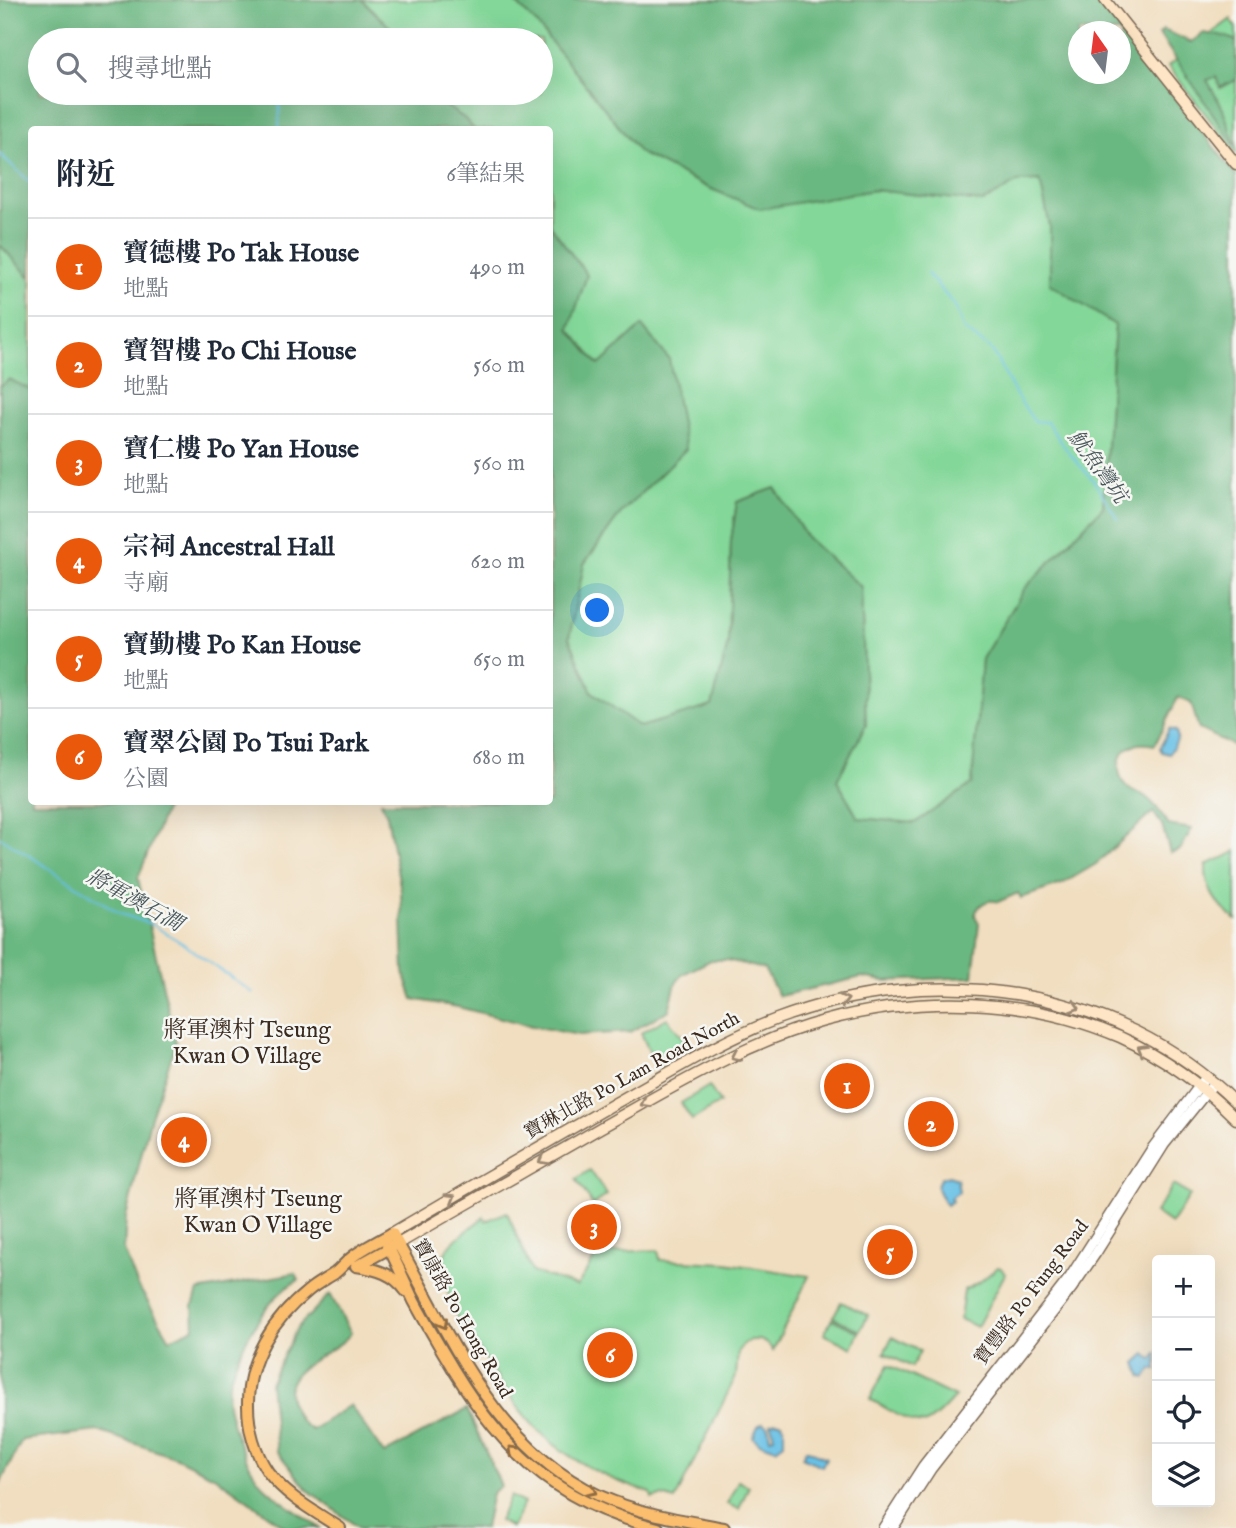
<!DOCTYPE html>
<html lang="zh-TW">
<head>
<meta charset="utf-8">
<style>
	:root { --surface:#fff; --page:#f2f2f3; --text:#1f2937; --muted:#747a83; --line:#e0e1e3; --accent:#ea580c }
	body { margin:0; font-family:"IM FELL English","Noto Serif TC",serif; background:var(--page); color:var(--text) }
	.controls { position:absolute; right:21px; bottom:21px; display:grid; overflow:hidden; border-radius:7px; box-shadow:0 7px 28px #0002 }
	.controls button { width:63px; height:63px; display:grid; place-items:center; padding:0; border:0; border-bottom:2px solid var(--line); background:var(--surface); color:var(--text); font:35px sans-serif }
	.compass { position:absolute; left:1068px; top:21px; width:63px; height:63px; border-radius:50%; background:var(--surface); box-shadow:0 7px 28px #0002; rotate:346deg }
	.you { position:absolute; left:598px; top:611px; width:24px; height:24px; margin:-18px; border:5px solid #fff; border-radius:50%; background:#1a73e8; box-shadow:0 0 0 10px #1a73e833 }
	.badge { display:grid; place-items:center; width:46px; height:46px; border-radius:50%; background:var(--accent); color:#fff; font-size:23px; font-weight:700 }
	.pin { position:absolute; translate:-50% -50%; border:4px solid #fff; box-shadow:0 2px 7px #0006 }
	.list { margin:0; padding:0; list-style:none }
	h2 { display:flex; justify-content:space-between; align-items:center; height:91px; margin:0; padding:0 28px; font-size:30px }
	h2 small { font-size:23px; font-weight:400; color:var(--muted) }
	.list li { display:grid; grid-template-columns:46px 1fr auto; gap:21px; align-items:center; box-sizing:border-box; height:98px; padding:0 28px; border-top:2px solid var(--line) }
	.list b { display:block; font-size:26px; white-space:nowrap }
	.list p { margin:0; font-size:23px; white-space:nowrap; color:var(--muted) }
	.list em { font-size:23px; font-style:normal; color:var(--muted) }
	.icon { flex:none; width:38px; height:38px; fill:none; stroke:currentColor; stroke-width:2; stroke-linecap:round; stroke-linejoin:round }
	.map { position:relative; flex:none; width:1236px; height:1528px; overflow:hidden }
	.search { position:absolute; background:var(--surface); box-shadow:0 7px 28px #0002; left:28px; top:28px; width:525px; height:77px; display:flex; align-items:center; gap:18px; box-sizing:border-box; padding:0 24px; border-radius:38px; color:var(--muted); font-size:26px }
	.panel { position:absolute; background:var(--surface); box-shadow:0 7px 28px #0002; left:28px; top:126px; width:525px; height:679px; border-radius:7px }
	.map>svg:first-child { display:block }
	.green { fill:#83d799; stroke:#5f805c; stroke-width:2 }
	.forest { fill:#6ab881; stroke:#527150; stroke-width:2; fill-rule:evenodd }
	.water { fill:#68c1e6; stroke:#527682; stroke-width:2 }
	.lines { fill:none; stroke-linecap:round; stroke-linejoin:round }
	.stream { stroke:#68c1e6; stroke-width:2 }
	.tertiary-casing { stroke:#7b6957; stroke-width:12 }
	.secondary-casing { stroke:#7b6957; stroke-width:13 }
	.primary-casing { stroke:#7b6957; stroke-width:14 }
	.tertiary { stroke:#fff; stroke-width:9 }
	.secondary { stroke:#fde5c5; stroke-width:10 }
	.primary { stroke:#fbbd6e; stroke-width:10 }
	.oneway { stroke:#9c8872 }
	.oneway2 { stroke:#916c42 }
	.labels { text-anchor:middle; dominant-baseline:central; stroke-width:5; stroke-linejoin:round; paint-order:stroke }
	.street-label { font-size:19px; fill:#3b2a1e; stroke:#f6f6f2 }
	.water-label { font-size:21px; font-style:italic; fill:#48575a; stroke:#f6f6f2 }
	.quarter-label { font-size:23px; fill:#3b2a1e; stroke:#f6f6f2 }
</style>
</head>
<body>
<div class="map">
<svg width="1236" height="1528" viewBox="0 0 1236 1528">
	<rect width="100%" height="100%" fill="#f6f6f2"/>
	<filter id="ink" filterUnits="userSpaceOnUse"><feTurbulence type="fractalNoise" baseFrequency=".0143" numOctaves="2"/><feDisplacementMap in="SourceGraphic" scale="14" xChannelSelector="R" yChannelSelector="G"/><feConvolveMatrix kernelMatrix="1 2 1 2 8 2 1 2 1" color-interpolation-filters="sRGB"/></filter>
	<filter id="wash" filterUnits="userSpaceOnUse"><feTurbulence type="fractalNoise" baseFrequency=".00686" numOctaves="4" result="noise"/><feDisplacementMap in="SourceGraphic" scale="28" xChannelSelector="R" yChannelSelector="G"/><feGaussianBlur stdDeviation="1.57" result="paint"/><feColorMatrix in="noise" values="0 0 0 0 0 0 0 0 0 0 0 0 0 0 0 0 0 1.4 0 .05"/><feComposite in="paint" operator="in"/></filter>
	<g filter="url(#wash)">
		<rect width="100%" height="100%" fill="#f1dec0"/>
		<g class="green">
			<path d="M 362,0 L 513,0 L 536,23 L 640,153 L 709,188 L 760,208 L 874,190 L 983,202 L 1018,182 L 1040,181 L 1050,226 L 1050,284 L 1115,325 L 1103,507 L 1025,588 L 982,659 L 972,784 L 915,823 L 857,818 L 837,780 L 866,725 L 861,587 L 807,538 L 775,488 L 737,502 L 731,541 L 728,644 L 712,706 L 640,727 L 592,692 L 569,638 L 584,564 L 621,513 L 686,449 L 599,365 L 569,329 L 587,275 L 550,225 L 550,130 L 474,129 L 465,119 L 427,93 L 541,93 L 541,40 L 403,40 Z"/>
			<path d="M 1231,19 L 1236,28 L 1236,153 L 1168,66 Z"/>
			<path d="M 0,245 L 31,278 L 31,390 L 9,380 L 0,387 Z"/>
			<path d="M 1236,851 L 1236,920 C 1217,905 1205,890 1206,866 C 1216,858 1227,859 1236,851 Z"/>
			<path d="M 667,1018 L 691,1048 L 656,1067 L 641,1033 Z"/>
			<path d="M 709,1086 L 720,1103 L 692,1120 L 681,1103 Z"/>
			<path d="M 590,1170 L 607,1195 L 593,1205 L 576,1179 Z"/>
			<path d="M 1173,1185 L 1190,1195 L 1171,1224 L 1155,1213 Z"/>
			<path d="M 507,1212 L 532,1272 L 577,1286 L 598,1253 L 658,1250 L 660,1260 L 726,1263 L 809,1276 L 773,1351 L 768,1344 L 760,1340 L 751,1340 L 744,1344 L 738,1351 L 736,1376 L 675,1500 L 662,1496 L 652,1498 L 651,1493 C 611,1481 570,1461 540,1432 C 516,1409 495,1374 477,1346 C 470,1336 461,1326 456,1315 C 451,1304 440,1269 443,1258 C 448,1241 471,1228 484,1217 L 486,1221 Z"/>
			<path d="M 998,1267 L 1001,1268 L 1005,1274 L 977,1327 L 960,1319 L 964,1290 L 981,1281 Z"/>
			<path d="M 841,1302 L 868,1315 L 860,1331 L 833,1317 Z"/>
			<path d="M 832,1319 L 859,1332 L 852,1348 L 824,1334 Z"/>
			<path d="M 892,1337 L 920,1351 L 912,1367 L 884,1353 Z"/>
			<path d="M 888,1365 L 955,1397 C 947,1405 936,1419 926,1423 C 913,1427 883,1406 870,1399 Z"/>
			<path d="M 738,1481 L 749,1486 L 739,1509 L 727,1504 Z"/>
			<path d="M 510,1496 L 524,1503 L 512,1528 L 499,1521 Z"/>
		</g>
		<g class="forest">
			<path d="M 0,0 L 362,0 L 403,40 L 40,40 L 40,93 L 427,93 L 465,119 L 474,129 L 32,130 L 31,278 L 0,245 Z"/>
			<path d="M 513,0 L 1098,0 L 1236,175 L 1236,747 L 1199,729 L 1191,703 L 1178,697 L 1155,745 C 1144,743 1132,742 1124,752 C 1114,764 1119,783 1132,791 C 1135,793 1140,793 1143,795 C 1152,800 1163,815 1168,825 L 1192,829 L 1180,850 L 1170,853 L 1162,825 L 1153,812 L 1096,864 L 1062,884 L 1021,898 L 1018,893 L 998,902 C 987,898 977,905 975,916 L 979,923 L 973,977 L 884,981 L 862,977 L 779,996 L 764,969 L 727,960 L 711,960 L 683,974 L 676,983 L 669,1010 L 630,1032 L 579,1035 L 532,1026 L 458,1007 L 413,999 L 404,972 L 401,891 L 387,815 L 381,802 L 550,802 L 550,225 L 587,275 L 569,329 L 599,365 L 642,326 L 669,359 L 686,449 L 621,513 L 584,564 L 569,638 L 592,692 L 640,727 L 712,706 L 728,644 L 731,541 L 737,502 L 775,488 L 807,538 L 861,587 L 866,725 L 837,780 L 858,818 L 915,823 L 972,784 L 982,659 L 1025,588 L 1103,507 L 1115,325 L 1050,284 L 1050,226 L 1040,181 L 1018,182 L 983,202 L 874,190 L 760,209 L 709,188 L 640,153 L 536,23 ZM 1078,32 L 1120,32 L 1120,74 L 1078,74 Z"/>
			<path d="M 1163,30 L 1191,42 L 1204,33 L 1227,37 L 1236,41 L 1236,80 L 1220,88 L 1216,77 L 1207,80 L 1223,109 L 1236,148 L 1159,34 Z"/>
			<path d="M 9,379 L 31,390 L 32,802 L 176,802 L 167,805 L 138,878 L 176,1043 L 150,1120 L 126,1217 L 124,1250 L 137,1284 L 170,1339 L 194,1328 L 193,1306 L 198,1291 L 295,1273 L 299,1280 C 278,1290 261,1314 250,1334 C 242,1347 230,1374 228,1388 C 224,1413 247,1469 264,1486 C 280,1502 302,1515 320,1528 L 287,1528 L 214,1476 L 177,1458 L 98,1431 L 22,1440 L 0,1484 L 0,387 Z"/>
			<path d="M 330,1294 L 351,1333 C 335,1356 275,1366 292,1405 C 297,1417 301,1424 312,1430 L 350,1405 L 384,1454 L 467,1409 L 501,1486 L 492,1493 L 485,1528 L 359,1528 L 308,1490 L 277,1451 L 270,1383 L 297,1328 Z"/>
		</g>
		<g class="water">
			<path d="M 1169,729 L 1176,731 C 1180,743 1173,745 1169,754 L 1162,752 L 1160,748 Z"/>
			<path d="M 949,1176 L 957,1179 L 959,1192 L 950,1198 L 952,1201 L 947,1205 C 941,1196 932,1188 941,1178 Z"/>
			<path d="M 1157,1352 L 1157,1370 L 1152,1369 L 1146,1378 L 1142,1377 L 1136,1363 L 1146,1354 L 1151,1359 L 1154,1358 Z"/>
			<path d="M 775,1422 L 781,1422 L 784,1427 L 784,1443 L 776,1449 L 759,1443 L 753,1437 L 758,1426 L 763,1423 L 768,1426 L 770,1438 L 774,1437 L 771,1424 Z"/>
			<path d="M 806,1449 L 826,1458 L 822,1466 L 802,1457 Z"/>
		</g>
		<g class="lines">
			<g class="stream">
				<path d="M 283,40 L 283,38"/>
				<path d="M 279,130 L 280,93"/>
				<path d="M 0,154 L 32,184"/>
				<path d="M 927,273 L 955,306 L 964,330 L 992,350 L 1016,395 L 1034,421 L 1047,422 L 1069,453 L 1093,480 L 1118,519"/>
				<path d="M 0,837 L 121,914 L 151,924 L 182,943 L 253,993"/>
			</g>
		</g>
	</g>
	<g filter="url(#ink)">
		<g class="lines">
			<g class="tertiary-casing">
				<g id="tertiary">
					<path d="M 883,1528 L 923,1466 L 1070,1277 L 1153,1147 L 1203,1081"/>
					<path d="M 893,1528 L 931,1469 L 1072,1288 L 1096,1253 L 1164,1145 L 1214,1083"/>
				</g>
			</g>
			<g class="secondary-casing">
				<g id="secondary">
					<path d="M 1105,0 L 1236,164"/>
					<path d="M 392,1233 C 465,1190 539,1147 612,1105 C 666,1075 719,1041 777,1019 C 931,961 1116,984 1236,1103"/>
					<path d="M 398,1244 C 465,1204 533,1167 600,1128 C 670,1089 746,1042 824,1021 C 919,995 1028,997 1120,1037 C 1162,1056 1203,1086 1236,1119"/>
				</g>
			</g>
			<g class="primary-casing">
				<g id="primary">
					<path d="M 384,1238 C 395,1259 404,1280 414,1301 C 423,1318 433,1335 443,1352 C 497,1445 550,1502 658,1528"/>
					<path d="M 356,1266 C 377,1269 394,1274 406,1291"/>
					<path d="M 357,1266 L 395,1245"/>
					<path d="M 340,1528 C 314,1511 287,1497 268,1472 C 255,1453 248,1428 248,1406 C 247,1360 273,1319 308,1291 C 316,1284 326,1279 335,1273 C 341,1268 345,1263 351,1258 C 363,1248 379,1241 392,1233 C 448,1330 492,1447 600,1496 C 640,1514 682,1520 724,1528"/>
				</g>
			</g>
			<use href="#tertiary" class="tertiary"/>
			<use href="#secondary" class="secondary"/>
			<use href="#primary" class="primary"/>
		</g>
		<defs><path id="oneway-chevron" d="M-2-3.5L2.5 0L-2 3.5" fill="none" stroke-width="1.6" stroke-linecap="round" stroke-linejoin="round" transform="scale(1.75)"/></defs>
		<g class="oneway">
			<use href="#oneway-chevron" transform="translate(844 1000) rotate(-13)"/>
			<use href="#oneway-chevron" transform="translate(1075 1007) rotate(17)"/>
			<use href="#oneway-chevron" transform="translate(1142 1049) rotate(-150)"/>
			<use href="#oneway-chevron" transform="translate(736 1056) rotate(155)"/>
			<use href="#oneway-chevron" transform="translate(645 1103) rotate(151)"/>
			<use href="#oneway-chevron" transform="translate(543 1160) rotate(151)"/>
			<use href="#oneway-chevron" transform="translate(451 1198) rotate(-31)"/>
		</g>
		<g class="oneway2">
			<use href="#oneway-chevron" transform="translate(443 1324) rotate(61)"/>
			<use href="#oneway-chevron" transform="translate(513 1450) rotate(-135)"/>
			<use href="#oneway-chevron" transform="translate(592 1491) rotate(27)"/>
		</g>
	</g>
	<g class="labels">
		<g class="street-label">
			<text transform="translate(632 1076) rotate(-29)">寶琳北路 Po Lam Road North</text>
			<text transform="translate(1032 1293) rotate(-53)">寶豐路 Po Fung Road</text>
			<text transform="translate(462 1319) rotate(60)">寶康路 Po Hong Road</text>
		</g>
		<g class="water-label">
			<text transform="translate(1097 467) rotate(54)">魷魚灣坑</text>
			<text transform="translate(134 901) rotate(29)">將軍澳石澗</text>
		</g>
		<g class="quarter-label">
			<text x="247" y="1030">將軍澳村 Tseung<tspan x="247" dy="26">Kwan O Village</tspan></text>
			<text x="258" y="1199">將軍澳村 Tseung<tspan x="258" dy="26">Kwan O Village</tspan></text>
		</g>
	</g>
</svg>
<div class="controls">
<button>+</button>
<button>−</button>
<button><svg class="icon" aria-label="locate" viewBox="0 0 24 24"><circle cx="12" cy="12" r="6"/><path d="M12 2v4M12 18v4M2 12h4M18 12h4"/></svg></button>
<button><svg class="icon" aria-label="layers" viewBox="0 0 24 24"><path d="M12 4l9 5-9 5-9-5zM3 14l9 5 9-5"/></svg></button>
</div>
<svg class="compass" viewBox="-18 -18 36 36"><path d="M0-13l5 13h-10z" fill="#e53935"/><path d="M0 13l5-13h-10z" fill="#747a83"/></svg>
<div class="you"></div>
<div class="pin badge" style="left:847px;top:1086px">1</div>
<div class="pin badge" style="left:931px;top:1124px">2</div>
<div class="pin badge" style="left:594px;top:1227px">3</div>
<div class="pin badge" style="left:184px;top:1140px">4</div>
<div class="pin badge" style="left:890px;top:1252px">5</div>
<div class="pin badge" style="left:610px;top:1355px">6</div>
<div class="search"><svg class="icon" aria-label="search" viewBox="0 0 24 24"><circle cx="10" cy="10" r="6"/><path d="M15 15l6 6"/></svg>搜尋地點</div>
<section class="panel">
<h2>附近<small>6筆結果</small></h2>
<ul class="list">
<li><span class="badge">1</span><div><b>寶德樓 Po Tak House</b><p>地點</p></div><em>490 m</em></li>
<li><span class="badge">2</span><div><b>寶智樓 Po Chi House</b><p>地點</p></div><em>560 m</em></li>
<li><span class="badge">3</span><div><b>寶仁樓 Po Yan House</b><p>地點</p></div><em>560 m</em></li>
<li><span class="badge">4</span><div><b>宗祠 Ancestral Hall</b><p>寺廟</p></div><em>620 m</em></li>
<li><span class="badge">5</span><div><b>寶勤樓 Po Kan House</b><p>地點</p></div><em>650 m</em></li>
<li><span class="badge">6</span><div><b>寶翠公園 Po Tsui Park</b><p>公園</p></div><em>680 m</em></li>
</ul>
</section>
</div>
</body>
</html>
